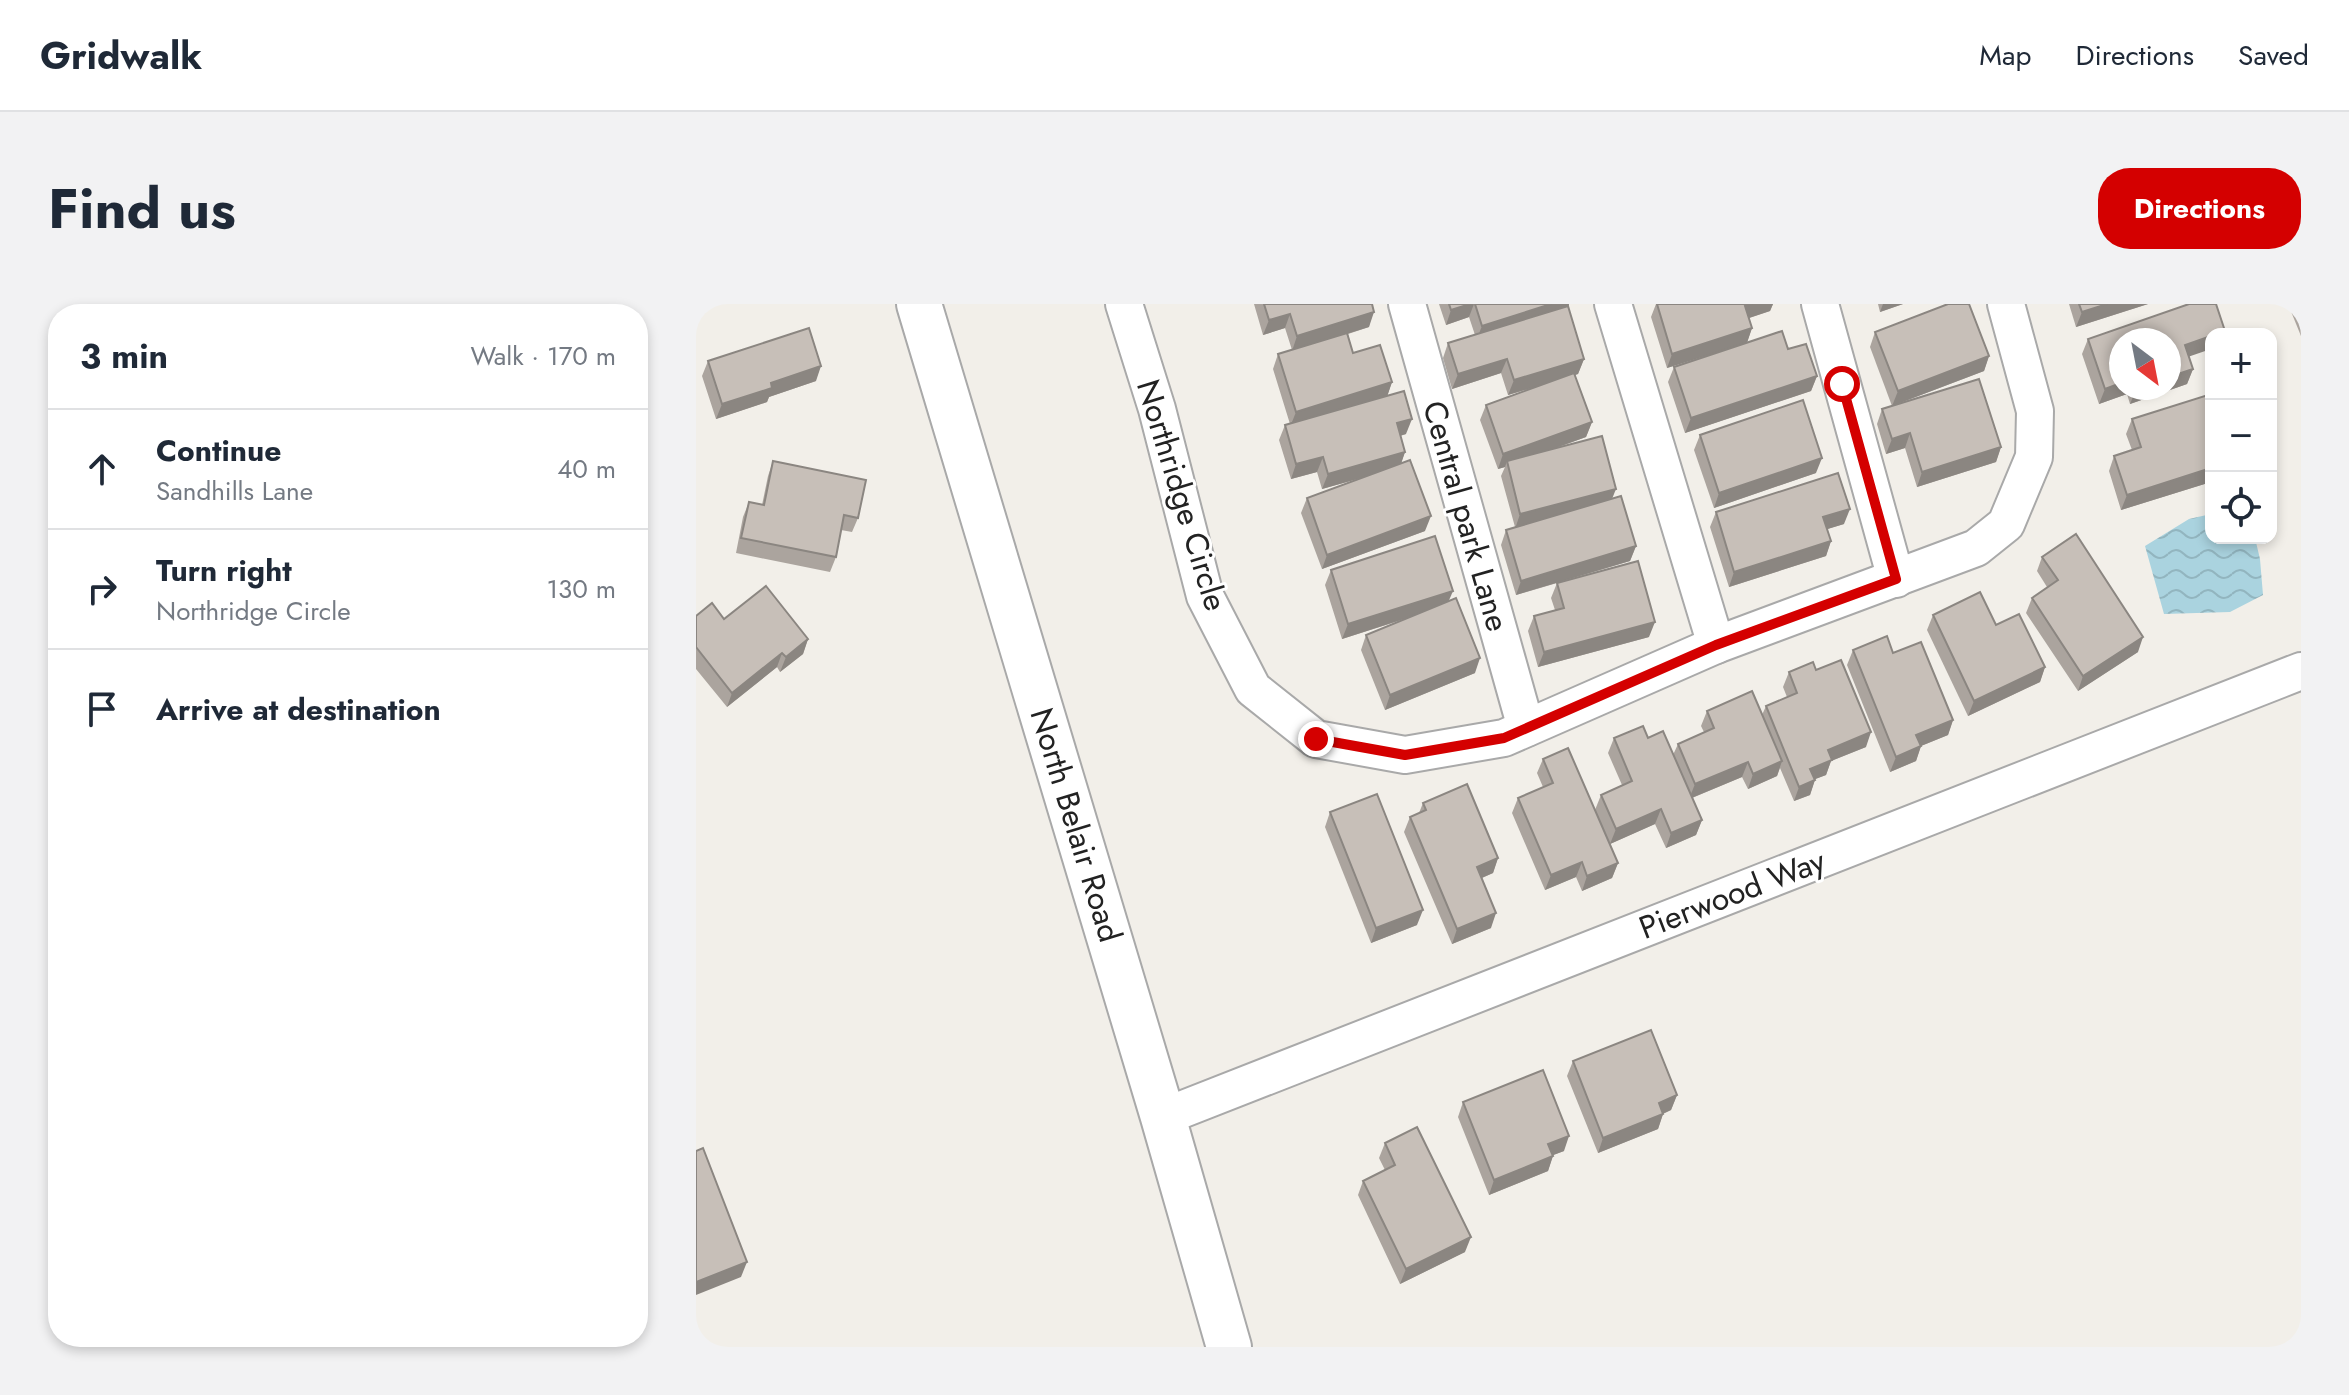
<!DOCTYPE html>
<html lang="en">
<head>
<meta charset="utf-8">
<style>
	:root { --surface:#fff; --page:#f2f2f3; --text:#1f2937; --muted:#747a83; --line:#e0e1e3; --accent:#d40000 }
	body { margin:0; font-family:Jost,sans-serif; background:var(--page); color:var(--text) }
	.controls { position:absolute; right:24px; top:24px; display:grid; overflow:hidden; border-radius:16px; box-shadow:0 4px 12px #0003 }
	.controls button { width:72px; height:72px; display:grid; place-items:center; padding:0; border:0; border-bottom:2px solid var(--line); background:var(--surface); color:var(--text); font:40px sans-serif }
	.compass { position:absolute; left:1413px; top:24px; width:72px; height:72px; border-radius:50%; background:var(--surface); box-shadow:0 4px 12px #0003; rotate:148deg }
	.stop { position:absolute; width:24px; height:24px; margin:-18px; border:6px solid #d40000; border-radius:50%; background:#fff }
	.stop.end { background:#d40000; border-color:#fff; box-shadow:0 2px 8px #0008 }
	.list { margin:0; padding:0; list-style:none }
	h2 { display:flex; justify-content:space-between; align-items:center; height:104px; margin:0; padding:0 32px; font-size:34px }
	h2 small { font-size:26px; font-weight:400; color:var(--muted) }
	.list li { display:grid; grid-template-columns:52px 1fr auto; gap:24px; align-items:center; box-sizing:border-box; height:120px; padding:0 32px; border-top:2px solid var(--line) }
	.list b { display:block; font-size:30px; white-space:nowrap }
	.list p { margin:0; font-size:26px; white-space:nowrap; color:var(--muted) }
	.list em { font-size:26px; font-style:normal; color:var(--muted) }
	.icon { flex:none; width:44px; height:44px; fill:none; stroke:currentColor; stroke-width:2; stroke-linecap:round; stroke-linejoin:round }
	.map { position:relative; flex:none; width:1605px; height:1043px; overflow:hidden; border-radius:32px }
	header { display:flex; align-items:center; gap:48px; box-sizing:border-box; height:112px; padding:0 40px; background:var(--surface); border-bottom:2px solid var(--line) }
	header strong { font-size:38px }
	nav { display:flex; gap:44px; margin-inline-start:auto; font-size:28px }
	.intro { display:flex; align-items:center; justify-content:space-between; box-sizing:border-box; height:192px; padding:0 48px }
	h1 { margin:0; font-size:56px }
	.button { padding:20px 36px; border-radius:32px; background:var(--accent); color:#fff; font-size:28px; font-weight:700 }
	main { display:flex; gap:48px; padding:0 48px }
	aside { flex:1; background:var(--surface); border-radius:32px; box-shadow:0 4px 12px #0003 }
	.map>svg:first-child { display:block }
	.water { fill:url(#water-waves) }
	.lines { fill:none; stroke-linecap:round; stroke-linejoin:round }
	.minor-casing { stroke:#a9a9a9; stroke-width:40 }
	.tertiary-casing { stroke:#a9a9a9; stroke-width:48 }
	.minor { stroke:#fff; stroke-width:36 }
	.tertiary { stroke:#fff; stroke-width:44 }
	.wall { fill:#aba49e; fill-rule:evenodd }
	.shaded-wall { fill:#8b8681 }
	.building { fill:#c7bfb8; stroke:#8b8681; stroke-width:2 }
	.route { stroke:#d40000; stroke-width:10 }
	.labels { text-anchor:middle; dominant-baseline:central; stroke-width:6; stroke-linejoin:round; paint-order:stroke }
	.street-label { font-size:32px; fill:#222; stroke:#fff }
</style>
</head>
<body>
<header>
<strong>Gridwalk</strong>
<nav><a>Map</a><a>Directions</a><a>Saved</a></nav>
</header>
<div class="intro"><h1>Find us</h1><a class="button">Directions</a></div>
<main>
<aside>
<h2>3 min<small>Walk · 170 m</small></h2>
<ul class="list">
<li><svg class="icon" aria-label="ahead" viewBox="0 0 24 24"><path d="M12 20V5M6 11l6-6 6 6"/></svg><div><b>Continue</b><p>Sandhills Lane</p></div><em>40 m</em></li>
<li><svg class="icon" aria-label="right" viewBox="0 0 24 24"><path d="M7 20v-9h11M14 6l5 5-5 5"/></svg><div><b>Turn right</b><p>Northridge Circle</p></div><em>130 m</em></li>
<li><svg class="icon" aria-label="arrive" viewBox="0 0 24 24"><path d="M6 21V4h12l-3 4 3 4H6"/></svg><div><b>Arrive at destination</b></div></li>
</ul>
</aside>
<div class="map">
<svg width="1605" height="1043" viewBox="0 0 1605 1043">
	<defs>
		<pattern id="water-waves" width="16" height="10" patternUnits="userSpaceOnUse" patternTransform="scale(2)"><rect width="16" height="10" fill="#aad3df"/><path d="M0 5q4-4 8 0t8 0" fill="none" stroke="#92b5bf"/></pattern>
	</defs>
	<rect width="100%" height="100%" fill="#f2efe9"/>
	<path class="water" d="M 1515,210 L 1515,234 L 1559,234 L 1564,255 L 1567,291 L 1534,308 L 1468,310 L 1449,242 L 1493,215 Z"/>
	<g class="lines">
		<g class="minor-casing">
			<g id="minor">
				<path d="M 428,0 L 461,105 L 509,292 L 557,385 L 620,435 L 709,451 L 808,434 L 1020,341 L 1280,244 L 1310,220 L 1338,153 L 1339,107 L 1310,0"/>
				<path d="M 711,0 L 830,424"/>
				<path d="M 917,0 L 1020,341"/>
				<path d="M 1124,0 L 1200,275"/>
				<path d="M 467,813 L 1605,367"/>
			</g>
		</g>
		<g class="tertiary-casing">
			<path id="tertiary" d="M 223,0 L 467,813 L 533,1043"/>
		</g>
		<use href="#minor" class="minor"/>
		<use href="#tertiary" class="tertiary"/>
	</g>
	<g class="wall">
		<path d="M 558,0 L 676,0 L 673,23 L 652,30 L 657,49 L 696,78 L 691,92 L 710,130 L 704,132 L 709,148 L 705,159 L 729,227 L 626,265 L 605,209 L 611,194 L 665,174 L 626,185 L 621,168 L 595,175 L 583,136 L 589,121 L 594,120 L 577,65 L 582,50 L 596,46 L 589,24 L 567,31 Z"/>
		<path d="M 743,0 L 873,0 L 872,3 L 888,55 L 882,70 L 879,71 L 896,118 L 890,133 L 863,143 L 916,194 L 940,242 L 934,257 L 864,278 L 953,333 L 842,363 L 832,327 L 838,312 L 859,306 L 855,294 L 861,279 L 820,291 L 805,241 L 810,226 L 819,223 L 805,172 L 809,163 L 802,165 L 784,116 L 790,101 L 849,80 L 812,91 L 805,69 L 756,85 L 747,54 L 752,39 L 779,31 L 773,13 L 750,21 Z"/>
		<path d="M 960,0 L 1077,0 L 1074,7 L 1053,14 L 1056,24 L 1051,38 L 1092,45 L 1121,72 L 1115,87 L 989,129 L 972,78 L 978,63 L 1012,51 L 971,64 L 955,13 Z"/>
		<path d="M 1182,0 L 1207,0 L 1184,8 Z"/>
		<path d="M 1373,0 L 1452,0 L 1380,23 Z"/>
		<path d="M 1596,0 L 1605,0 L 1605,32 L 1594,5 Z"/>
		<path d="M 1529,27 L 1528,30 L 1515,30 L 1493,53 L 1497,65 L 1491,80 L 1434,100 L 1431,90 L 1403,100 L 1386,50 L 1392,35 ZM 1425,36 L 1473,84 L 1425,84 Z"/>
		<path d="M 1179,28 L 1293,52 L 1288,67 L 1196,102 L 1174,43 Z"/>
		<path d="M 12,57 L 120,77 L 73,93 L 71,98 L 20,115 L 6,72 Z"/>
		<path d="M 1515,90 L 1515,178 L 1425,206 L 1413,167 L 1418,152 L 1436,146 L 1430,130 L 1436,115 Z"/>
		<path d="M 1186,105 L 1305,143 L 1300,158 L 1221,183 L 1209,144 L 1190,150 L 1181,120 Z"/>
		<path d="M 1004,131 L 1120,169 L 1018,204 L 998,146 Z"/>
		<path d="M 77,157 L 162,214 L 156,228 L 145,226 L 140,253 L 134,268 L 40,249 L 47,213 L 53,198 L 66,201 L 72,172 Z"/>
		<path d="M 1020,208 L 1148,220 L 1131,225 L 1135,237 L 1130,252 L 1033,283 L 1014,223 Z"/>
		<path d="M 1346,253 L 1442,348 L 1382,387 L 1330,309 L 1336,294 L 1351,283 L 1341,267 Z"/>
		<path d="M 635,266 L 753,297 L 779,369 L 689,406 L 665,346 L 670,331 L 712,314 L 646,335 L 629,281 Z"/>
		<path d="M 1237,311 L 1300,321 L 1349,363 L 1344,378 L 1272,412 L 1231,326 Z"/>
		<path d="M 0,312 L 28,315 L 112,335 L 107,350 L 84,368 L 81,363 L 31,403 L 0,365 Z"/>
		<path d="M 1157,346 L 1197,349 L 1257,416 L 1252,431 L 1225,442 L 1220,457 L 1194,468 L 1151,361 Z"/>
		<path d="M 1120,366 L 1170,443 L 1135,457 L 1130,471 L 1119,475 L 1114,491 L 1098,497 L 1084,464 L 1081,472 L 1052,485 L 1046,473 L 996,494 L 1006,516 L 1000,531 L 970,544 L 959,520 L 914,540 L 899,506 L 905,491 L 926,481 L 912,449 L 918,434 L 952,434 L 977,451 L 982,440 L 1008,428 L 1005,422 L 1011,407 L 1066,411 L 1070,402 L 1091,393 L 1087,383 L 1093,368 Z"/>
		<path d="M 847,455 L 922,559 L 916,574 L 886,587 L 880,573 L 849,586 L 816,509 L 822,494 L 847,483 L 841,469 Z"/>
		<path d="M 727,499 L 802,554 L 797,569 L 786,574 L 795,624 L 756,640 L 708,528 L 714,513 L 723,509 Z"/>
		<path d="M 634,508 L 721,621 L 675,639 L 629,523 Z"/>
		<path d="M 877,757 L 981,791 L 975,806 L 967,810 L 962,825 L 902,849 L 871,772 Z"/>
		<path d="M 767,798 L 868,847 L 857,851 L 852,867 L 793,891 L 762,813 Z"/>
		<path d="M 689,839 L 769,948 L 704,980 L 662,891 L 667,877 L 689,866 L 683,854 Z"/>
	</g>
	<g class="shaded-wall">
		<path d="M 774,0 L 778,0 L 773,13 L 750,21 L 755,6 Z"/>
		<path d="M 855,0 L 873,0 L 870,9 L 780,37 L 786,22 Z"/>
		<path d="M 1056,0 L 1077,0 L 1074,7 L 1044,17 L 1049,2 Z"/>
		<path d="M 1187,0 L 1207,0 L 1184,8 Z"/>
		<path d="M 1411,0 L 1452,0 L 1380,23 L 1386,8 Z"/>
		<path d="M 678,8 L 673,23 L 596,47 L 601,32 Z"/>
		<path d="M 594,10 L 589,24 L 567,31 L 573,16 Z"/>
		<path d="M 1056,24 L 1051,39 L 971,64 L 976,50 Z"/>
		<path d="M 1515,32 L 1515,45 L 1483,56 L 1489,41 Z"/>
		<path d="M 1293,52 L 1288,67 L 1196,102 L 1202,87 Z"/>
		<path d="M 811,55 L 805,69 L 756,85 L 762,70 Z"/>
		<path d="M 888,55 L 882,70 L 812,91 L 818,76 Z"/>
		<path d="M 125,62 L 120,77 L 73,93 L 71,98 L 20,115 L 26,100 L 75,79 Z"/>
		<path d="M 1497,65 L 1491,80 L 1434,100 L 1440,85 L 1473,84 L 1473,73 Z"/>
		<path d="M 1121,72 L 1115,87 L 989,129 L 995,114 Z"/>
		<path d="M 696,78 L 691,93 L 594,123 L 600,108 Z"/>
		<path d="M 1425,79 L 1425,84 L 1433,84 L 1431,90 L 1403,100 L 1409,85 Z"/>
		<path d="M 716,115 L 710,130 L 696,134 L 701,119 Z"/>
		<path d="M 896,118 L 890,133 L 812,161 L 811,157 L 809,163 L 802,165 L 807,150 Z"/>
		<path d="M 1214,129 L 1209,144 L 1190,150 L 1196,135 Z"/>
		<path d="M 1305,143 L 1300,158 L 1221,183 L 1226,168 Z"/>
		<path d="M 709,148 L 704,163 L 626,185 L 632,170 Z"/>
		<path d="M 627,153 L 621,168 L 595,175 L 600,160 Z"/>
		<path d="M 1126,154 L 1120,169 L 1018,204 L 1023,189 Z"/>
		<path d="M 1515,164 L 1515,178 L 1425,206 L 1431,191 Z"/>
		<path d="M 920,185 L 914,200 L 819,225 L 824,210 Z"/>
		<path d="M 1154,205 L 1148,220 L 1122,228 L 1127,213 Z"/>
		<path d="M 735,212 L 729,227 L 626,265 L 631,251 Z"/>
		<path d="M 1135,237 L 1130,252 L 1033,283 L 1038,268 Z"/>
		<path d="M 940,242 L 934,257 L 820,291 L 825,277 Z"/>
		<path d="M 757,287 L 751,301 L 646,335 L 652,320 Z"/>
		<path d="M 959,318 L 953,333 L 842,363 L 848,348 Z"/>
		<path d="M 1447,333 L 1442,348 L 1382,387 L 1387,372 Z"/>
		<path d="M 112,335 L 107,350 L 84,368 L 90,353 Z"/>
		<path d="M 86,349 L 81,363 L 31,403 L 36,389 Z"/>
		<path d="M 784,354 L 779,369 L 689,406 L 694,391 Z"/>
		<path d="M 1349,363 L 1344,378 L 1272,412 L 1278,397 Z"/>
		<path d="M 1257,416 L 1252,431 L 1215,446 L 1220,431 Z"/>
		<path d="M 1175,428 L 1170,443 L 1135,457 L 1130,471 L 1109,479 L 1114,465 L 1132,446 Z"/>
		<path d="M 1225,442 L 1220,457 L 1194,468 L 1200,453 Z"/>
		<path d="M 1086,457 L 1081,472 L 1052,485 L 1057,470 Z"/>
		<path d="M 1052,458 L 1046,473 L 993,495 L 999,480 Z"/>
		<path d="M 1119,476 L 1114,491 L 1098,497 L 1103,483 Z"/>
		<path d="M 965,505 L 959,520 L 914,540 L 920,525 Z"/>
		<path d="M 1006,516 L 1000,531 L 970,544 L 975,529 Z"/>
		<path d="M 802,554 L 797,569 L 776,578 L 781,563 Z"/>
		<path d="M 886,558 L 880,573 L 849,586 L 855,571 Z"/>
		<path d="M 922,559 L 916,574 L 886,587 L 891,572 Z"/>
		<path d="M 727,606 L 721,621 L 675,639 L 680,624 Z"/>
		<path d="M 800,609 L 795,624 L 756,640 L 761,625 Z"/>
		<path d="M 981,791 L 975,806 L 957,814 L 963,799 Z"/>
		<path d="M 967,810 L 962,825 L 902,849 L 907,834 Z"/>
		<path d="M 873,832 L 868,847 L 847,855 L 852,840 Z"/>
		<path d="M 857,852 L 852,867 L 793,891 L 798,876 Z"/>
		<path d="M 775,933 L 769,948 L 704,980 L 710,965 Z"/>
		<path d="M 51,958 L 45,973 L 0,991 L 0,978 Z"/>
	</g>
	<g class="building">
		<path d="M 568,0 L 676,0 L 678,8 L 601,32 L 594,10 L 573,16 Z"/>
		<path d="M 753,0 L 774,0 L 755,6 Z"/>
		<path d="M 779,0 L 855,0 L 786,22 Z"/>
		<path d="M 961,0 L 1056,0 L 1049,2 L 1056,24 L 976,50 Z"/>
		<path d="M 1252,0 L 1273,0 L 1293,52 L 1202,87 L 1179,28 Z"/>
		<path d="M 1383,0 L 1411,0 L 1386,8 Z"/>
		<path d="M 1493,0 L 1520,0 L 1529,27 L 1520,30 L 1515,30 L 1515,32 L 1489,41 L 1497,65 L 1473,73 L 1473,36 L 1425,36 L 1425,79 L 1409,85 L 1392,35 Z"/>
		<path d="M 1600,0 L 1605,0 L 1605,12 Z"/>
		<path d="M 872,2 L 888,55 L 818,76 L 811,55 L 762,70 L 752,39 Z"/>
		<path d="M 113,24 L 125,62 L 75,79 L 76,84 L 26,100 L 12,57 Z"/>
		<path d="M 1086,27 L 1092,45 L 1110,40 L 1121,72 L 995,114 L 978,63 Z"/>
		<path d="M 651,29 L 657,49 L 684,41 L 696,78 L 600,108 L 582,50 Z"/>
		<path d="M 878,69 L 896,118 L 807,150 L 790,101 Z"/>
		<path d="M 1283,75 L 1305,143 L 1226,168 L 1214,129 L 1196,135 L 1186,105 Z"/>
		<path d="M 708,87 L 716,115 L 701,119 L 709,148 L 632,170 L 627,153 L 600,160 L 589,121 Z"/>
		<path d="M 1515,90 L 1515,164 L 1431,191 L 1418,152 L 1445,143 L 1436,115 Z"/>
		<path d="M 1107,96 L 1126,154 L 1023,189 L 1004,131 Z"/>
		<path d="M 906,132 L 920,185 L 824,210 L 811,157 Z"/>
		<path d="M 714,156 L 735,212 L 631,251 L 611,194 Z"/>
		<path d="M 77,157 L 170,176 L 162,214 L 148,211 L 140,253 L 45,234 L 53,198 L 68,201 Z"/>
		<path d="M 1142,169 L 1154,205 L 1127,213 L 1135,237 L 1038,268 L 1020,208 Z"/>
		<path d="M 925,192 L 940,242 L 825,277 L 810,226 Z"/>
		<path d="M 1380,230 L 1447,333 L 1387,372 L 1336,294 L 1362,276 L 1346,253 Z"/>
		<path d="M 739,232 L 757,287 L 652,320 L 635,266 Z"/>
		<path d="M 942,257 L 959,318 L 848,348 L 838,312 L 868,304 L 861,279 Z"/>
		<path d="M 70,282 L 112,335 L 90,353 L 86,349 L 36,389 L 0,343 L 0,312 L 16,299 L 28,315 Z"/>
		<path d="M 1284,288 L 1300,321 L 1323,310 L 1349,363 L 1278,397 L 1237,311 Z"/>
		<path d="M 760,294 L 784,354 L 694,391 L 670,331 Z"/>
		<path d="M 1191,332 L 1197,349 L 1225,338 L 1257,416 L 1220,431 L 1225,442 L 1200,453 L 1157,346 Z"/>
		<path d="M 1145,356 L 1175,428 L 1132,446 L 1136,456 L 1114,465 L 1119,476 L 1103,483 L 1070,402 L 1101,389 L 1093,368 L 1117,358 L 1120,366 Z"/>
		<path d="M 1056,387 L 1086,457 L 1057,470 L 1052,458 L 999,480 L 982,440 L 1018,424 L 1011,407 Z"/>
		<path d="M 947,422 L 952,434 L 967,427 L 1006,516 L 975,529 L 965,505 L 920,525 L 905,491 L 936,477 L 918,434 Z"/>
		<path d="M 872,444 L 922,559 L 891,572 L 886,558 L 855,571 L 822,494 L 857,479 L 847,455 Z"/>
		<path d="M 771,480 L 802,554 L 781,563 L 800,609 L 761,625 L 714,513 L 730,506 L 727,499 Z"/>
		<path d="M 681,490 L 727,606 L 680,624 L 634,508 Z"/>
		<path d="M 955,726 L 981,791 L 963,799 L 967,810 L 907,834 L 877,757 Z"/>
		<path d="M 847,766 L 873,832 L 852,840 L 857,852 L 798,876 L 767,798 Z"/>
		<path d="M 721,823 L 775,933 L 710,965 L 667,877 L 699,861 L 689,839 Z"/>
		<path d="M 7,844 L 51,958 L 0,978 L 0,847 Z"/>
	</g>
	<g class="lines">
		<path class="route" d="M 620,435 L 709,451 L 808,434 L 1020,341 L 1200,275 L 1146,80"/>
	</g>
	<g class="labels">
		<g class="street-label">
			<text transform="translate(486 191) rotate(73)">Northridge Circle</text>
			<text transform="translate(770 212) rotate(74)">Central park Lane</text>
			<text transform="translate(380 521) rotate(73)">North Belair Road</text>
			<text transform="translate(1036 590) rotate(-21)">Pierwood Way</text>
		</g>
	</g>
</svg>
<div class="controls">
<button>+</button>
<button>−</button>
<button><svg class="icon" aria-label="locate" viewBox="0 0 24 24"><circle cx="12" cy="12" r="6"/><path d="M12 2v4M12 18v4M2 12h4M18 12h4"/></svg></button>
</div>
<svg class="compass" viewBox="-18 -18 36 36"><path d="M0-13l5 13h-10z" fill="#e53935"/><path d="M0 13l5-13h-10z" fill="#747a83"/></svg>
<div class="stop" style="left:1146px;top:80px"></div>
<div class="stop end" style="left:620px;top:435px"></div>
</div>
</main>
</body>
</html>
